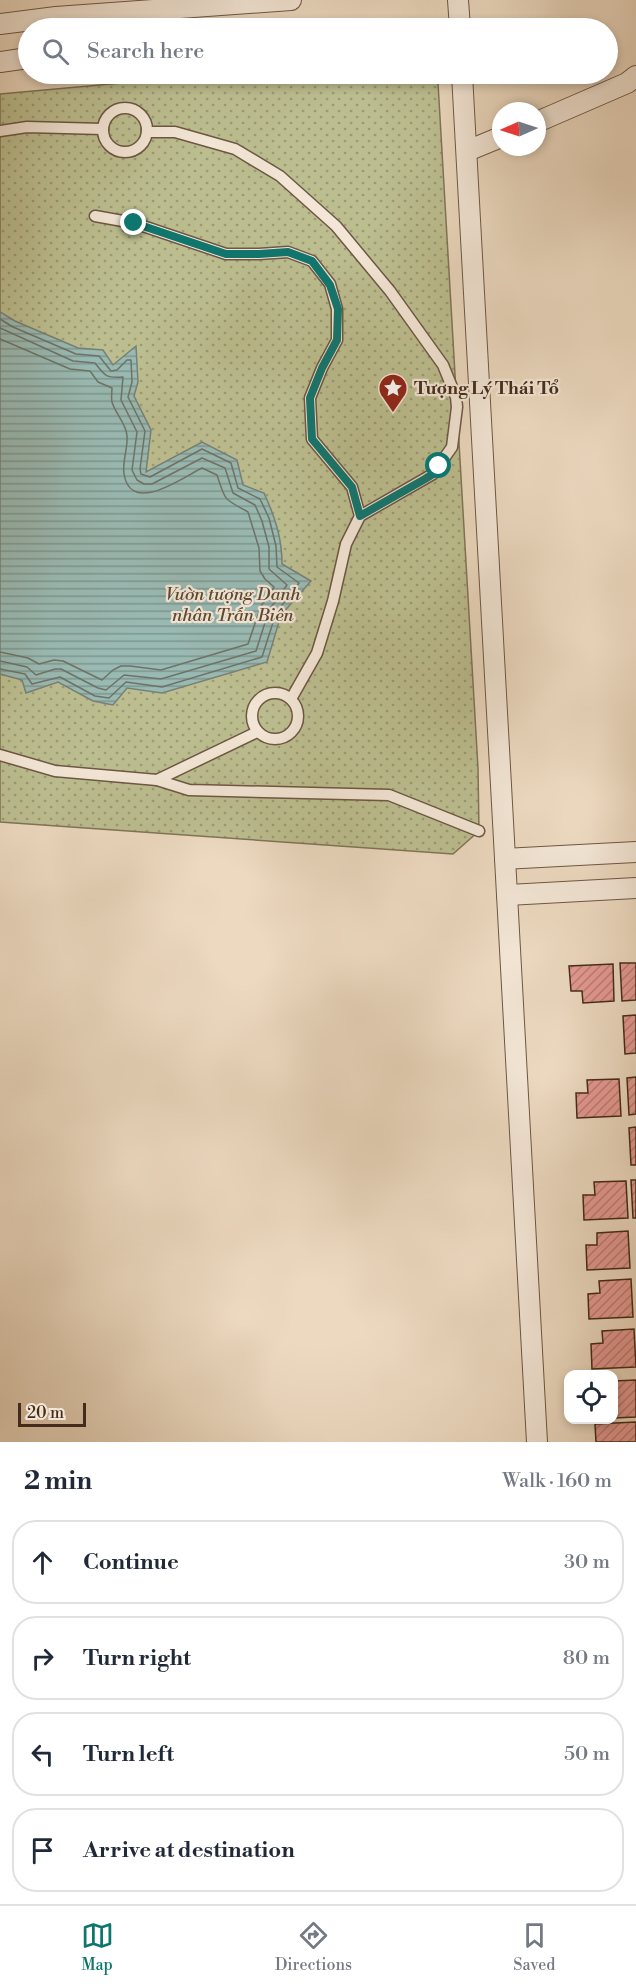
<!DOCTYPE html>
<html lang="en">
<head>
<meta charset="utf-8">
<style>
	:root { --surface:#fff; --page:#f2f2f3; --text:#1f2937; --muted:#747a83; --line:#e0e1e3; --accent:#0f766e }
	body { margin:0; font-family:"Libre Bodoni",serif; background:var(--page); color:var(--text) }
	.controls { position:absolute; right:18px; bottom:18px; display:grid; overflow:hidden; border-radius:12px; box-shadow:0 3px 9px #0003 }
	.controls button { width:54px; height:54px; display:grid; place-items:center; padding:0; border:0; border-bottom:2px solid var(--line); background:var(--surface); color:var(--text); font:30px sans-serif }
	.compass { position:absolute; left:492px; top:102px; width:54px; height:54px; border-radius:50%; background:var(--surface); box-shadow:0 3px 9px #0003; rotate:267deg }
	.scale { position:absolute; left:18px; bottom:15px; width:68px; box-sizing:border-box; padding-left:6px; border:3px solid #442c1b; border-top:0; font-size:16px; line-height:21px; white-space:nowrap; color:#442c1b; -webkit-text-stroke:4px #f3e6d6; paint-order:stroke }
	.stop { position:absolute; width:18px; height:18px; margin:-14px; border:4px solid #0f766e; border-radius:50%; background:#fff }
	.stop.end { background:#0f766e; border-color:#fff; box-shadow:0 2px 6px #0008 }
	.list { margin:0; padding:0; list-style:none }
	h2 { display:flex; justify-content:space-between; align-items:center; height:78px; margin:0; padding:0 24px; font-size:26px }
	h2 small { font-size:20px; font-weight:400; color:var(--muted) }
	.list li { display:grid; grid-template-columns:39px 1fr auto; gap:18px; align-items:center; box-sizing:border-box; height:84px; margin:0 12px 12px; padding:0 12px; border:2px solid var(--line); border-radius:24px }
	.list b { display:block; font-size:22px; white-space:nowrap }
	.list em { font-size:20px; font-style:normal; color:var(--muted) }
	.icon { flex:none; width:33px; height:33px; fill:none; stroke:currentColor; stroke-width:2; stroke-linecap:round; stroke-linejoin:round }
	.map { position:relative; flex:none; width:636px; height:1442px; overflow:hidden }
	.search { position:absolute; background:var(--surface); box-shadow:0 3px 9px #0003; left:18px; right:18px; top:18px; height:66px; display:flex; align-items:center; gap:15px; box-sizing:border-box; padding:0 21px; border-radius:33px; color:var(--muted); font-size:22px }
	.sheet { height:462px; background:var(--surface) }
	nav { display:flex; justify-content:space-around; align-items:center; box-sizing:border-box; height:84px; border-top:2px solid var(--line); background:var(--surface); font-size:16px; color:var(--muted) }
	nav a { display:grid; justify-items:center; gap:3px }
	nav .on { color:var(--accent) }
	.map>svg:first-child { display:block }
	.park { fill:url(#park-dots); stroke:#807556; stroke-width:1.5 }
	.water { fill:url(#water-rules); stroke:#778176; stroke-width:1.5 }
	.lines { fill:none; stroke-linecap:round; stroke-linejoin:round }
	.shore { stroke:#6e7367; stroke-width:1.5 }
	.building { fill:url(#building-hatch); stroke:#442c1b; stroke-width:1.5 }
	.lane-casing { stroke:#6e5744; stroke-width:13 }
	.street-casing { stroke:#6e5744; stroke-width:22 }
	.lane { stroke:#f3e6d6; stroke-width:10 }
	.street { stroke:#f3e6d6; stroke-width:20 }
	.route { stroke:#0f766e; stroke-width:8 }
	.labels { text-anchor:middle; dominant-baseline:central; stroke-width:4.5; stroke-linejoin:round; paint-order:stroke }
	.poi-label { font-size:18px; font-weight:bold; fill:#442c1b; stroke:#f3e6d6; text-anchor:start }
	.park-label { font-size:18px; font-style:italic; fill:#5c4932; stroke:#f3e6d6 }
</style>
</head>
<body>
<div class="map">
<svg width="636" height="1442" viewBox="0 0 636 1442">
	<defs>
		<pattern id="park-dots" width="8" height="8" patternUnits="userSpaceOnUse" patternTransform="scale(1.5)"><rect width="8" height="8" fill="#bcbe90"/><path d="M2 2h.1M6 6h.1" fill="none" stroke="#9a9b75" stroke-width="1.8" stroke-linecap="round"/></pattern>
		<pattern id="water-rules" width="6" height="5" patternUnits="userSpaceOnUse" patternTransform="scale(1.5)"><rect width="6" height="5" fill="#99bab3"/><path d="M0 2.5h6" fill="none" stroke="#7e9791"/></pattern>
		<pattern id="building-hatch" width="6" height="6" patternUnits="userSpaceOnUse" patternTransform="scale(1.5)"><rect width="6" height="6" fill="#e59992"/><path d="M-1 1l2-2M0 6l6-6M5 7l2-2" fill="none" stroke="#bb7d76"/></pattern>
	</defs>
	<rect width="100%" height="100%" fill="#ecd9c0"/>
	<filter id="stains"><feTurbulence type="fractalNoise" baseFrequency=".00333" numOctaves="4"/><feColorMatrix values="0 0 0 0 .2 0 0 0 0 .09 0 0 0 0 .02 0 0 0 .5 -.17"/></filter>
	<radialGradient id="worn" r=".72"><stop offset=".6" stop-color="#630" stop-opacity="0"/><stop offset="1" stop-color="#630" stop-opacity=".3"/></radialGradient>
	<path class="park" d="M 305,74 L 428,74 L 438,83 L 478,768 L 479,831 L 453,854 L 0,822 L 0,94 L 155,80 L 220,79 Z"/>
	<path class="water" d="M 0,312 L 15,321 L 78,348 L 103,350 L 113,365 L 136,346 L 138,382 L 134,396 L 151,430 L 146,472 L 202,442 L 237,460 L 243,485 L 264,493 C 275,517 282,538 282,564 L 311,581 L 281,615 L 267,662 L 162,693 L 127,688 L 113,705 L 93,701 L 58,682 L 26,693 L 22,680 L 0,674 Z"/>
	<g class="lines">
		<g class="shore">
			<path d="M 0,319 L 13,327 L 76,354 L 99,356 L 111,371 L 117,370 L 127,360 L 131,360 L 132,382 L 128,397 L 145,431 L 140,469 L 141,474 L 150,477 L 202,449 L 231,463 L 238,488 L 260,499 L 269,518 L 276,546 L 277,567 L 299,583 L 276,613 L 262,657 L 162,687 L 126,682 L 109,698 L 95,696 L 60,677 L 32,684 L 25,674 L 0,669"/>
			<path d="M 0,328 L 73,361 L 95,363 C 106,377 106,378 123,377 L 121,400 L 137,432 L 132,470 L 137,480 L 144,484 L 152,484 L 202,458 L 225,468 L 233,493 L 255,505 L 262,521 L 269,547 L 269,569 L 287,585 L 269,610 L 256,651 L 161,679 L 124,675 L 106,690 L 98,688 L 61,669 L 55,669 L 36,675 L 27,667 L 0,661"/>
			<path d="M 0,339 L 70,369 L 90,371 L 98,382 L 112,388 C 112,392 111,397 112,402 C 115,413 127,425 127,436 C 128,449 122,461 124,474 C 131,516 183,477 202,468 L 217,475 C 226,502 223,498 248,512 L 259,548 L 260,571 L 265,579 L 274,587 L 261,606 L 248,644 L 161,670 L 130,666 L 121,666 L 113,670 L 102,680 L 63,661 L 54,660 L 39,664 L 28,658 L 0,652"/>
		</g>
	</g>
	<g class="building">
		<path d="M 620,963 L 636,963 L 636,1000 L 622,1001 Z"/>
		<path d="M 613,964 L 614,1001 L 583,1003 L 582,991 L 571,991 L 569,966 Z"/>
		<path d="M 636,1015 L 636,1053 L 625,1054 L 623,1016 Z"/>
		<path d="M 636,1077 L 636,1114 L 629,1115 L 627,1078 Z"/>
		<path d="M 619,1079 L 621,1116 L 577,1118 L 576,1093 L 588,1093 L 587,1080 Z"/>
		<path d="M 636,1127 L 636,1165 L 631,1165 L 629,1128 Z"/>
		<path d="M 631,1180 L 636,1180 L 636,1218 L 633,1218 Z"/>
		<path d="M 626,1181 L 628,1218 L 584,1220 L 583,1195 L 595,1195 L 594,1182 Z"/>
		<path d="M 628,1231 L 630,1268 L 587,1270 L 586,1245 L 597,1245 L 597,1233 Z"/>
		<path d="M 631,1279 L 633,1317 L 589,1319 L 588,1294 L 600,1293 L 599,1281 Z"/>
		<path d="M 634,1329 L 636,1367 L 592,1369 L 591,1344 L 603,1343 L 602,1331 Z"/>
		<path d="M 636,1380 L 636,1417 L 614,1418 L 614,1381 Z"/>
		<path d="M 636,1422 L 636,1442 L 596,1442 L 595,1424 Z"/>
	</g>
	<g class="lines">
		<g class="lane-casing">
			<g id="lane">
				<circle cx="125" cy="130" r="22"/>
				<path d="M 0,131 L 27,127 L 103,129"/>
				<path d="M 147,132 L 175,132 L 235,149 L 280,176 L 336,226 L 390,291 L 443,365 L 456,397 L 457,407 L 452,447 L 433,474 L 360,516 L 346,544 L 333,601 L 317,653 L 291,699"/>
				<path d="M 95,216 L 134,223 L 226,254 L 259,254 L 288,252 L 312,261 L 330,284 L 337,309 L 337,340 L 322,368 L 310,398 L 312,439 L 352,487 L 360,516"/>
				<circle cx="275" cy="716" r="23"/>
				<path d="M 0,755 L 55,771 L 157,780 L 189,790 L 389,795 L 479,831"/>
				<path d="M 157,780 L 257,732"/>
			</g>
		</g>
		<g class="street-casing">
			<g id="street">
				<path d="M 458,0 L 460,28"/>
				<path d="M 0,24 L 56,17 L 291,0"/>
				<path d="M 0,62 L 28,58"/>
				<path d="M 462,74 L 537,1442"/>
				<path d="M 537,122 L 627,83 L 636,76"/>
				<path d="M 467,151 L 501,137"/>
				<path d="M 505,859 L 636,852"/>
				<path d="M 507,895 L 636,888"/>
			</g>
		</g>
		<use href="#lane" class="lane"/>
		<use href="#street" class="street"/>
	</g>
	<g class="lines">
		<path class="route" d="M 134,223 L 226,254 L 259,254 L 288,252 L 312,261 L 330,285 L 338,309 L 337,340 L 322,368 L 310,398 L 312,439 L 352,487 L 360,516 L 425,479 L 433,474 L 439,466"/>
	</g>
	<defs>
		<g id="sight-pin" transform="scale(1.5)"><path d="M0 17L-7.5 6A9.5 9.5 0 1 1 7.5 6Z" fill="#8f2418" stroke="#f3e6d6"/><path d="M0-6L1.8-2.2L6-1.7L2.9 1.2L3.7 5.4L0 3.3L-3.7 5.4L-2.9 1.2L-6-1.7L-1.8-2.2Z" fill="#fff"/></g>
	</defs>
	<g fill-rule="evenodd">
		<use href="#sight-pin" x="393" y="388"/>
	</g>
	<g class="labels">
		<g class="poi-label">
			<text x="414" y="388">Tượng Lý Thái Tổ</text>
		</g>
		<g class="park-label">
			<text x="233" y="594">Vườn tượng Danh<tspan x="233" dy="21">nhân Trấn Biên</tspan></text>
		</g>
	</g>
	<rect width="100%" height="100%" filter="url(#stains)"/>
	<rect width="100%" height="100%" fill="url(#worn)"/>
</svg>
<div class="controls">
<button><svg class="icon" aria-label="locate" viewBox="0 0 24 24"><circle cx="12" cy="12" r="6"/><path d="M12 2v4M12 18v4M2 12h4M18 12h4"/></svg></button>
</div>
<svg class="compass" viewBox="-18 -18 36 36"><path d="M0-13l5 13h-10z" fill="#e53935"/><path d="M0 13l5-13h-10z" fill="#747a83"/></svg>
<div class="scale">20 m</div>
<div class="stop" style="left:439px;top:466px"></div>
<div class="stop end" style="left:134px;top:223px"></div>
<div class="search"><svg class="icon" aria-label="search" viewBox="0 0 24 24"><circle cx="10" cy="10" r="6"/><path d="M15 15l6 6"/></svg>Search here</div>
</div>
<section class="sheet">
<h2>2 min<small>Walk · 160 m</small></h2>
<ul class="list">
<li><svg class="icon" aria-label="ahead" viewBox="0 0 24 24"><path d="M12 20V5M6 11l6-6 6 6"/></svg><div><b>Continue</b></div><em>30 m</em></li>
<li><svg class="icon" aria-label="right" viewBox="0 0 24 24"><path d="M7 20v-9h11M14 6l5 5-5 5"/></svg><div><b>Turn right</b></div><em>80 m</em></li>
<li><svg class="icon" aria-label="left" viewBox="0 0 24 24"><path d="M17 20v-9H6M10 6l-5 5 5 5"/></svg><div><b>Turn left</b></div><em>50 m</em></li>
<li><svg class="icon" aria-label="arrive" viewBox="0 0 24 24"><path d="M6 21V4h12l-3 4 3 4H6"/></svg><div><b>Arrive at destination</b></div></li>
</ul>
</section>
<nav>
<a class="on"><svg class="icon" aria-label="map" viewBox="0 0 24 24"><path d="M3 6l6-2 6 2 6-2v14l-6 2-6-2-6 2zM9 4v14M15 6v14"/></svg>Map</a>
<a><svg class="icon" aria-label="directions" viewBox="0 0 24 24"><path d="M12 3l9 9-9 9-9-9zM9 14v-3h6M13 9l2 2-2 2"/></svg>Directions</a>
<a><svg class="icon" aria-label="saved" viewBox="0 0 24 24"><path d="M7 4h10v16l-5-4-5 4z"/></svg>Saved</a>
</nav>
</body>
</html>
